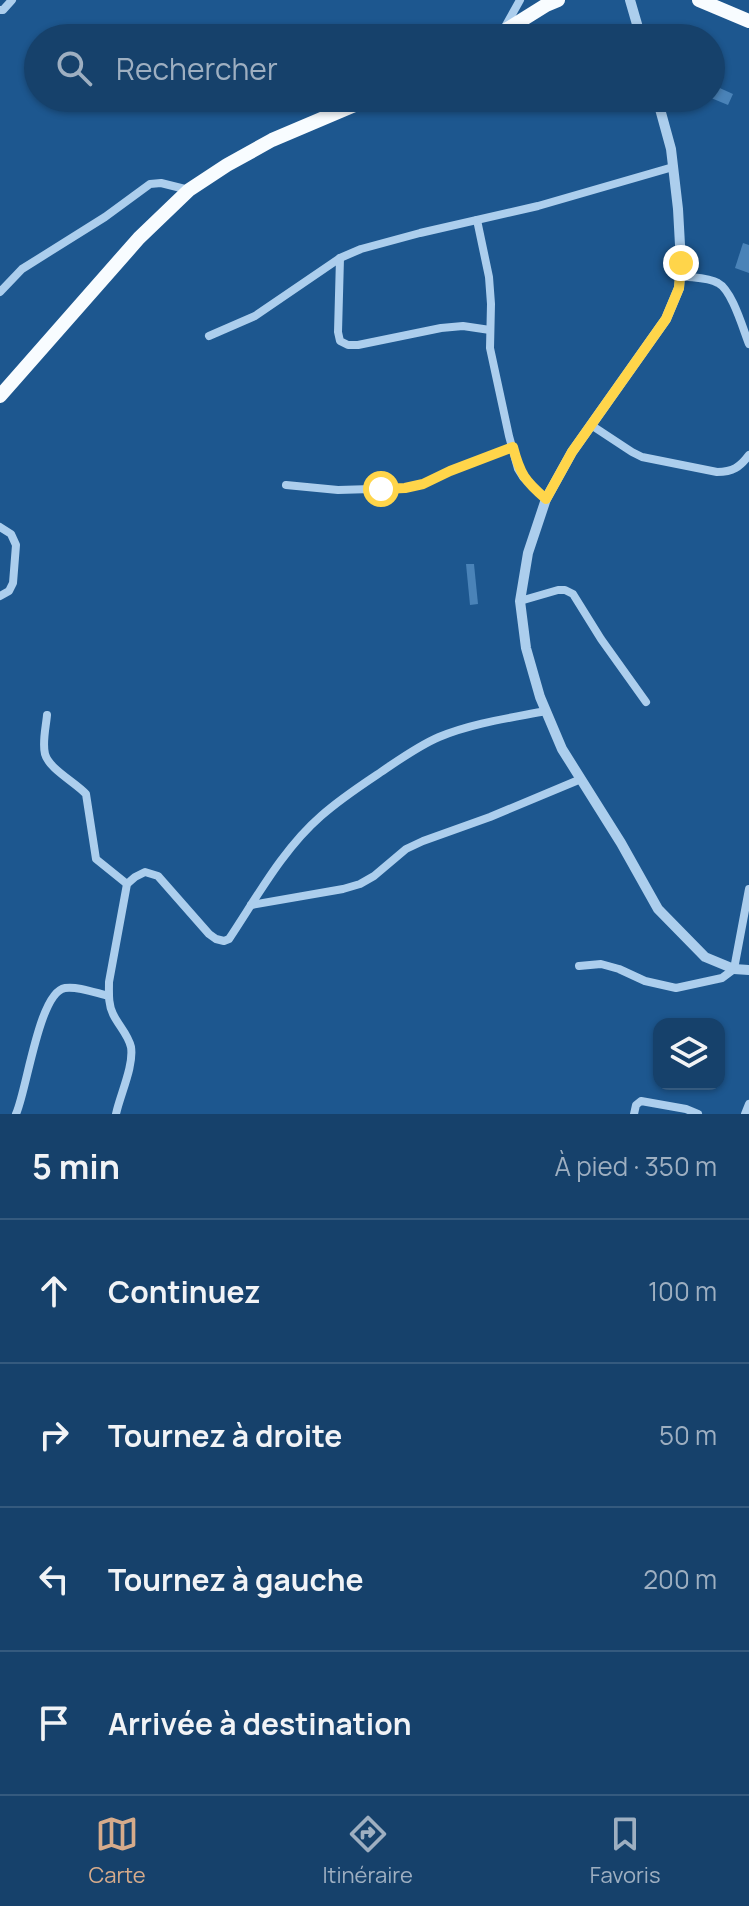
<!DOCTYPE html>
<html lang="fr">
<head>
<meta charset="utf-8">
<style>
	:root { --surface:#16416b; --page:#1f4871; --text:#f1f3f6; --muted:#9eafc1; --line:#355a7e; --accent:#d6ab8b }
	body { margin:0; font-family:Manrope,sans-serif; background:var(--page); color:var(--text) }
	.controls { position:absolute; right:24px; bottom:24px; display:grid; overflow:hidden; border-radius:16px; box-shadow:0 2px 6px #0004 }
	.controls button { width:72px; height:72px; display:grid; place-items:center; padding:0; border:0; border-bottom:2px solid var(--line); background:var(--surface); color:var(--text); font:40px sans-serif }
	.stop { position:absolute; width:24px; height:24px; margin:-18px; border:6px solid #ffd54a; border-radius:50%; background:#fff }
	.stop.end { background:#ffd54a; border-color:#fff; box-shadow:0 2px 8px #0008 }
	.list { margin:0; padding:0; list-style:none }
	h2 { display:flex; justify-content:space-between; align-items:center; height:104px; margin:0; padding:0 32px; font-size:34px }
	h2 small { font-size:26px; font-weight:400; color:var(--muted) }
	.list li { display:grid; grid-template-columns:52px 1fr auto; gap:24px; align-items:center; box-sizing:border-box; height:144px; padding:0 32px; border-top:2px solid var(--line) }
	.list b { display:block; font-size:30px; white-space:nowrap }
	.list em { font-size:26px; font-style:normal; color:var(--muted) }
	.icon { flex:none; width:44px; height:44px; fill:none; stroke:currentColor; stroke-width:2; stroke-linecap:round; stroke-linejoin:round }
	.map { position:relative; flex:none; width:749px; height:1114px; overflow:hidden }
	.search { position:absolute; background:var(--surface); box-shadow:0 2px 6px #0004; left:24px; right:24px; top:24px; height:88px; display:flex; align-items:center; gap:20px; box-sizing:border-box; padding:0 28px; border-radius:44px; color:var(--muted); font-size:30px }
	.sheet { height:680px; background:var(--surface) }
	nav { display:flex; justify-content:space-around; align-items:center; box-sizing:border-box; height:112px; border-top:2px solid var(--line); background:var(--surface); font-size:22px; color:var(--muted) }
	nav a { display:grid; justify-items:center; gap:4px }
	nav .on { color:var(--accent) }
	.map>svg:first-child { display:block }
	.building { fill:#4a83b8 }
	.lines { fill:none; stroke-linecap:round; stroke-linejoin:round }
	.minor { stroke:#acceed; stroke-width:8 }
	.tertiary { stroke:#acceed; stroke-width:10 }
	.trunk { stroke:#f8fcff; stroke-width:14 }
	.route { stroke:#ffd54a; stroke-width:10 }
</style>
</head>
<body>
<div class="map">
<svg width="749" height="1114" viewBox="0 0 749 1114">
	<rect width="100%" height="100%" fill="#1d578f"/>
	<g class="building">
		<path d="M 713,85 L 733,94 L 728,105 L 711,98 Z"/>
		<path d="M 743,243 L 749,245 L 749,273 L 735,268 Z"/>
		<path d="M 466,564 L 474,564 L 478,604 L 470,605 Z"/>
	</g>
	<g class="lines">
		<g class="minor">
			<path d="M 0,10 L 3,10 L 12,0"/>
			<path d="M 505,27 L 520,0"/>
			<path d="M 477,220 L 489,277 L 491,304 L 490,348 L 509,436 L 518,469 L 523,477 L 546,499"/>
			<path d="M 340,258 L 338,332 L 340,341 L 348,345 L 358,345 L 441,328 L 463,326 L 490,330"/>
			<path d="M 681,276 C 692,278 708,277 718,283 C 732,290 743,329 749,344"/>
			<path d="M 0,292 L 22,269 L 105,217 L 150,184 L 161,183 L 189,190"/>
			<path d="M 209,336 L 255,316 L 340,258 L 361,249 L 420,233 L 538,206 L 673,167"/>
			<path d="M 591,425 L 632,452 L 642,457 L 717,472 C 733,472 740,467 749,455"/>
			<path d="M 286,485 L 338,490 L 405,488 L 423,484 L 450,471 L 513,447"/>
			<path d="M 0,527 L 11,534 L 16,545 L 13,583 L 9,591 L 0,596"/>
			<path d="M 520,601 L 558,590 L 565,590 L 573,594 L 601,639 L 646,702"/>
			<path d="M 47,715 C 46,727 42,742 45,754 C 49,769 75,782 86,794 L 96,859 L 127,884"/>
			<path d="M 251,905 L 343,889 L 360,884 L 374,876 L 406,849 L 423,841 L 490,817 L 581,779"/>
			<path d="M 579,966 L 601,964 L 619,969 L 645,981 L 676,988 L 722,978 L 734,969 L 749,889"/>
			<path d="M 16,1114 C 27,1090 39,992 65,988 C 78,986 96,993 109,996"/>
			<path d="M 116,1114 C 120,1095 134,1066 131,1047 C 128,1034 118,1025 113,1014 C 108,1004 109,993 109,982 L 127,884 L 135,877 L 145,872 L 158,876 L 209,934 L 216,939 L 224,941 L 229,939 C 257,897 283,849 321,816 C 340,799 360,786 381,772 C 399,760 418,746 439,737 C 473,723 510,718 546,711"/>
			<path d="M 634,1114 L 636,1105 L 641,1101 L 686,1109 L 698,1114"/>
			<path d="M 745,1114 L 749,1104"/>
		</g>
		<g class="tertiary">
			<path d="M 630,0 L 641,38"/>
			<path d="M 657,98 L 671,149 L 678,209 L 681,263 L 679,288 L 666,319 L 572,452 L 546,499 L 528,553 L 520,601 L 526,648 L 540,697 L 562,749 L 621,843 L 658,909 L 705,957 L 734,969 L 749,970"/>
		</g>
		<g class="trunk">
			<path d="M 699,0 L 749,21"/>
			<path d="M 493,38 L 546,5 L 558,0"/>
			<path d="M 0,396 L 139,238 L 189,190 L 227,165 L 272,140 L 371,98"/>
		</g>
	</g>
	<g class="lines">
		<path class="route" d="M 381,489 L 405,488 L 423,484 L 450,471 L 513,447 C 520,474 525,481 546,499 L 572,452 L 666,319 L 679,288 L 681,263"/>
	</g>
</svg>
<div class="controls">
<button><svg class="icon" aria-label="layers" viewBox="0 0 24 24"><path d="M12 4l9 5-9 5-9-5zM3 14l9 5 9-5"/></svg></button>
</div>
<div class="stop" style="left:381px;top:489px"></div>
<div class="stop end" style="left:681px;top:263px"></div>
<div class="search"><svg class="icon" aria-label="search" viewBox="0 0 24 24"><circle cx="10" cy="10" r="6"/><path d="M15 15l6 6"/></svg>Rechercher</div>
</div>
<section class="sheet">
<h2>5 min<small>À pied · 350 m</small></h2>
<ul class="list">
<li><svg class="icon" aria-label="ahead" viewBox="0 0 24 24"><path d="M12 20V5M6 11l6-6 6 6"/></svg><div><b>Continuez</b></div><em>100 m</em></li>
<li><svg class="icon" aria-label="right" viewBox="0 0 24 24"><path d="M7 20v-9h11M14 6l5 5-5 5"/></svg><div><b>Tournez à droite</b></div><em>50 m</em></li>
<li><svg class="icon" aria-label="left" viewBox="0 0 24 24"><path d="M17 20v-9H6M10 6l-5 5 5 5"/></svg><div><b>Tournez à gauche</b></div><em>200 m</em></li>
<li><svg class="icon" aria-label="arrive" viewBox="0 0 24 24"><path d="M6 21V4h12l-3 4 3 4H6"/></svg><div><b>Arrivée à destination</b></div></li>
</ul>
</section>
<nav>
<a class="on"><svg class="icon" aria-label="map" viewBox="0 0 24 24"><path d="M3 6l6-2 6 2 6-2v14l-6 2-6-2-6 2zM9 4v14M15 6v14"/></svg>Carte</a>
<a><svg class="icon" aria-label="directions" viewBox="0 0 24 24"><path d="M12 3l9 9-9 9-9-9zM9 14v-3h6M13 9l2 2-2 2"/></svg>Itinéraire</a>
<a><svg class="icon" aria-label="saved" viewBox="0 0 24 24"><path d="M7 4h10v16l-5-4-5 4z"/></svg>Favoris</a>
</nav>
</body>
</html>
